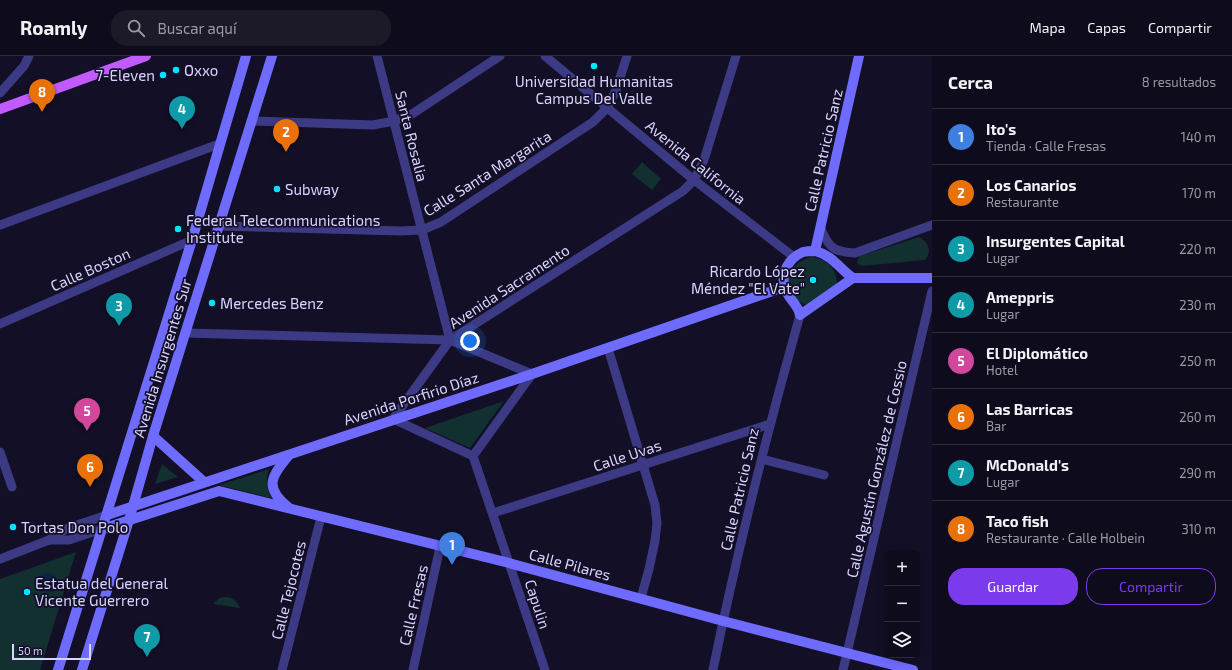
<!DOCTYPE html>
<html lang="es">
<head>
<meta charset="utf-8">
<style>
	:root { --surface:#0e0b1c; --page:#1c1929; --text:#f1f3f6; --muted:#9b9ba3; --line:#2e2b3b; --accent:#7c3aed }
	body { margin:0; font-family:"Exo 2",sans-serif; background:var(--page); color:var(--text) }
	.controls { position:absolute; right:12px; bottom:12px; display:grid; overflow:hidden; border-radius:8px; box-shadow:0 2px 10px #0003 }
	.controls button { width:36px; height:36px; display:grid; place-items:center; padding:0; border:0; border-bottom:1px solid var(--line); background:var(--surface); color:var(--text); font:20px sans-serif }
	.scale { position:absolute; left:12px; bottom:10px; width:79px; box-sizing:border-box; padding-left:4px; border:2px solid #d9d4ff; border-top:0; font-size:11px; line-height:14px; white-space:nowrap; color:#d9d4ff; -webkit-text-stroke:3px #130f26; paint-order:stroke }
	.you { position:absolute; left:470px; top:285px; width:14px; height:14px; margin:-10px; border:3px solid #fff; border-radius:50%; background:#1a73e8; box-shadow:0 0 0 6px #1a73e833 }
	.badge { display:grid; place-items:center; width:26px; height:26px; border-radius:50%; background:var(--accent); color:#fff; font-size:13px; font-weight:700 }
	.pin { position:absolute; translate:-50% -33px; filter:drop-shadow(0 1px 2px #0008) }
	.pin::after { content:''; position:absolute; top:21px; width:14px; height:12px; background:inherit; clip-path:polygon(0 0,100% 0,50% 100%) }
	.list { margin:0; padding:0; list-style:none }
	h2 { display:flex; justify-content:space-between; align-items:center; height:52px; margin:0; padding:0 16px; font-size:17px }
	h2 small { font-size:13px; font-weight:400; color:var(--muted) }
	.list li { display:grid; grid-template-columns:26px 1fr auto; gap:12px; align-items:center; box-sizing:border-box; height:56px; padding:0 16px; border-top:1px solid var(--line) }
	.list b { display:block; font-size:15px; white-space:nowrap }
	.list p { margin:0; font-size:13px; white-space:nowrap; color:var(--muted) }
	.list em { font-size:13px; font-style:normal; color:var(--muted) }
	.actions { display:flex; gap:8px; padding:12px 16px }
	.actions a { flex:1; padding:9px 0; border:1px solid var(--accent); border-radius:16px; text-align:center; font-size:14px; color:var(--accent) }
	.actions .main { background:var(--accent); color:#fff }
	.icon { flex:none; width:22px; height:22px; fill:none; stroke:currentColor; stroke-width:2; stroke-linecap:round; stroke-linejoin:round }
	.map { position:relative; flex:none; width:932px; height:614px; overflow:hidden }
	header { display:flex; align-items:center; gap:24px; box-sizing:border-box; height:56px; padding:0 20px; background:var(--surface); border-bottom:1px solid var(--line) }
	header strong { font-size:19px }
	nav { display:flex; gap:22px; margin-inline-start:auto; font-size:14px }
	.search { width:280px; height:36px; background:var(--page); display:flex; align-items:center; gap:10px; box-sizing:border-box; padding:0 14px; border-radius:16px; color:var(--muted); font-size:15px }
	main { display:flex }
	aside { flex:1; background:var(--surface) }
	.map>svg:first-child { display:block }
	.green { fill:#12302f }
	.water { fill:#0c2248 }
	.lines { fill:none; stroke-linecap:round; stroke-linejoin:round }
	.street { stroke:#3d3a85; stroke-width:9 }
	.secondary { stroke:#6f6bff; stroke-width:10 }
	.primary { stroke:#c25bff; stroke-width:10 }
	.poi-dot { fill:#00e5ff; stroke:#130f26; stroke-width:1.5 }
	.labels { text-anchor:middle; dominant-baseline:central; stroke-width:3.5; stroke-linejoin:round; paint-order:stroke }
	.poi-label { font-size:15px; fill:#d9d4ff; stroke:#130f26; text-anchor:start }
	.street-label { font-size:15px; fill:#d9d4ff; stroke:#130f26 }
</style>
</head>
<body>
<header>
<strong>Roamly</strong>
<div class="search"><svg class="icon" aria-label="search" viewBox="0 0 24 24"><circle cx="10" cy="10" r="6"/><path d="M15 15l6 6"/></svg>Buscar aquí</div>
<nav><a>Mapa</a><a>Capas</a><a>Compartir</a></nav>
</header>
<main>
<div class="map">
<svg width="932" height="614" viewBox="0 0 932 614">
	<rect width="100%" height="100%" fill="#130f26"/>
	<g class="green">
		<path d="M 642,106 L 661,123 L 652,134 L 632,118 Z"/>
		<path d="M 919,181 C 929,186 932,196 925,204 L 862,210 L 858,208 L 857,206 L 860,200 Z"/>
		<path d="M 811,201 C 827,203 837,212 837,229 L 806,249 C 780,240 784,207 811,201 Z"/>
		<path d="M 504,345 L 470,392 L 425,372 Z"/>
		<path d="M 162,408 L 178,421 L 155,428 Z"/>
		<path d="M 269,413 C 266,423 266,431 271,442 L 219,429 Z"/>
		<path d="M 76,496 L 40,614 L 0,614 L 0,523 Z"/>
		<path d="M 225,541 C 233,541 237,545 240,552 L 213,548 L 220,542 Z"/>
	</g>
	<circle class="water" cx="48" cy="527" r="10"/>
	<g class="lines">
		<g class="street">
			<path d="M 377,0 L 450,284"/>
			<path d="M 545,0 L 694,124 L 794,201"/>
			<path d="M 0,37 L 24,10 L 29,0"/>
			<path d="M 251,65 L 373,69 L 394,65 L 412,58 L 500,0"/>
			<path d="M 0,169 L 219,88"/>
			<path d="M 219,170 L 401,175 L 422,174 L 441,166 L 593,66 L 607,52 L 616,34 L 627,0"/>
			<path d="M 821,173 C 829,192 834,196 855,197 L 932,169"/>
			<path d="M 0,268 L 192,184"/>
			<path d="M 185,277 L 450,284 L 683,135 L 694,124 L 704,104 L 736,0"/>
			<path d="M 450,284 L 393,363 L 473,400 L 545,614"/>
			<path d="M 450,284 L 532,318 L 473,400"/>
			<path d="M 608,292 L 655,449 L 657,467 L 655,485 L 649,513 L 641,542"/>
			<path d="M 0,396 L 12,431"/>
			<path d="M 762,403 L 824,419"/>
			<path d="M 493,457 L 770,368"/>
			<path d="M 49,484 L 69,484 L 102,473"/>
			<path d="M 0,503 L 49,484 L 68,472 L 107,459"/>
			<path d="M 282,614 L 321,461"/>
			<path d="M 413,614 L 440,491"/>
			<path d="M 713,614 C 737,495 767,377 800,259"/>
			<path d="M 843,614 L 932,235"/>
		</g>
		<g class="secondary">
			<path d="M 815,195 C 832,199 840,213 853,222 L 800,259 C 798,248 788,243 785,232 C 780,217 789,202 803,196 C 807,195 811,195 815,195 Z"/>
			<path d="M 815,195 L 859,0"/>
			<path d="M 853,222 L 932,222"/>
			<path d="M 153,380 L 204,426"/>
			<path d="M 288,451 C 263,431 272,420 289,399"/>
			<path d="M 107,459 L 532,318 L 784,231"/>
			<path d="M 102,473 L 219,435 L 509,507 L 723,565 L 913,614"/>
			<path d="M 58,614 L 192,184 L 246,0"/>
			<path d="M 82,614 L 129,464 L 153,380 L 272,0"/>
		</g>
		<path class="primary" d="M 0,53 L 146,0"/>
	</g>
	<g class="poi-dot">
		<circle cx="594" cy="10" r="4"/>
		<circle cx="176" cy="14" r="4"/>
		<circle cx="163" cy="19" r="4"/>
		<circle cx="277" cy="133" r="4"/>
		<circle cx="178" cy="173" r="4"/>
		<circle cx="813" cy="224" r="4"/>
		<circle cx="212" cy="247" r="4"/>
		<circle cx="13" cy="471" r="4"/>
		<circle cx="27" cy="536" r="4"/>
	</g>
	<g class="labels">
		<g class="poi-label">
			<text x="184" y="14">Oxxo</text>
			<text x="155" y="19" text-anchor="end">7-Eleven</text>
			<text x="594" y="25" text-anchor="middle">Universidad Humanitas<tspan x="594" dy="17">Campus Del Valle</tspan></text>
			<text x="285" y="133">Subway</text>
			<text x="186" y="164">Federal Telecommunications<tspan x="186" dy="17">Institute</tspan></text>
			<text x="805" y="215" text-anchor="end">Ricardo López<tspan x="805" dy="17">Méndez "El Vate"</tspan></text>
			<text x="220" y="247">Mercedes Benz</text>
			<text x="21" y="471">Tortas Don Polo</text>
			<text x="35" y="527">Estatua del General<tspan x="35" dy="17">Vicente Guerrero</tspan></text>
		</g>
		<g class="street-label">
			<text transform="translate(412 80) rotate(76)">Santa Rosalia</text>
			<text transform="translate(823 94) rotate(-77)">Calle Patricio Sanz</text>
			<text transform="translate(696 106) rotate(39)">Avenida California</text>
			<text transform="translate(487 117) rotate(-32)">Calle Santa Margarita</text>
			<text transform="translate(90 213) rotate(-24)">Calle Boston</text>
			<text transform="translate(509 230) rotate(-33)">Avenida Sacramento</text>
			<text transform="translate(162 302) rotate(-73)">Avenida Insurgentes Sur</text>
			<text transform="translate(411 342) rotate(-18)">Avenida Porfirio Díaz</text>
			<text transform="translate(627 399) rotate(-18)">Calle Uvas</text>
			<text transform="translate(876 413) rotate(-77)">Calle Agustín González de Cossio</text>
			<text transform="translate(739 433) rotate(-77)">Calle Patricio Sanz</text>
			<text transform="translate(570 508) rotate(15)">Calle Pilares</text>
			<text transform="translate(288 534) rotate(-76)">Calle Tejocotes</text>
			<text transform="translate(538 548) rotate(72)">Capulin</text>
			<text transform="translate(413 549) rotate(-77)">Calle Fresas</text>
		</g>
	</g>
</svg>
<div class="controls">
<button>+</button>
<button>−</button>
<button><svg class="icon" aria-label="layers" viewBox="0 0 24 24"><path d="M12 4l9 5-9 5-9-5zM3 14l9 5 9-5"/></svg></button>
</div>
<div class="scale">50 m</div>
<div class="you"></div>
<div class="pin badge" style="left:452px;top:509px;background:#3f7fe0">1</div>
<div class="pin badge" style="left:286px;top:96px;background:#e8710a">2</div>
<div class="pin badge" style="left:119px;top:270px;background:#0f9aa8">3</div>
<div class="pin badge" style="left:182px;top:73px;background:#0f9aa8">4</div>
<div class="pin badge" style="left:87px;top:375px;background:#d1479c">5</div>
<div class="pin badge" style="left:90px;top:431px;background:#e8710a">6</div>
<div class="pin badge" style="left:147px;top:601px;background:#0f9aa8">7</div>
<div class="pin badge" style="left:42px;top:56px;background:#e8710a">8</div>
</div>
<aside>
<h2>Cerca<small>8 resultados</small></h2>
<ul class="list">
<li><span class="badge" style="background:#3f7fe0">1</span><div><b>Ito's</b><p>Tienda · Calle Fresas</p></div><em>140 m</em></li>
<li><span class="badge" style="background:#e8710a">2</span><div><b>Los Canarios</b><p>Restaurante</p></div><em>170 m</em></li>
<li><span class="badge" style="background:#0f9aa8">3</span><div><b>Insurgentes Capital</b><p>Lugar</p></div><em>220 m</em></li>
<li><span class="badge" style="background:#0f9aa8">4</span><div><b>Ameppris</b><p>Lugar</p></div><em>230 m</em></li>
<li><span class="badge" style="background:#d1479c">5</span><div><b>El Diplomático</b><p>Hotel</p></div><em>250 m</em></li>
<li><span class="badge" style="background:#e8710a">6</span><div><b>Las Barricas</b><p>Bar</p></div><em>260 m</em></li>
<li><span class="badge" style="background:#0f9aa8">7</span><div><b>McDonald's</b><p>Lugar</p></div><em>290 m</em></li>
<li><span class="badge" style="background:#e8710a">8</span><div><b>Taco fish</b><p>Restaurante · Calle Holbein</p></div><em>310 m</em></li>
</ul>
<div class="actions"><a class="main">Guardar</a><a>Compartir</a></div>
</aside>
</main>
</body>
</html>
